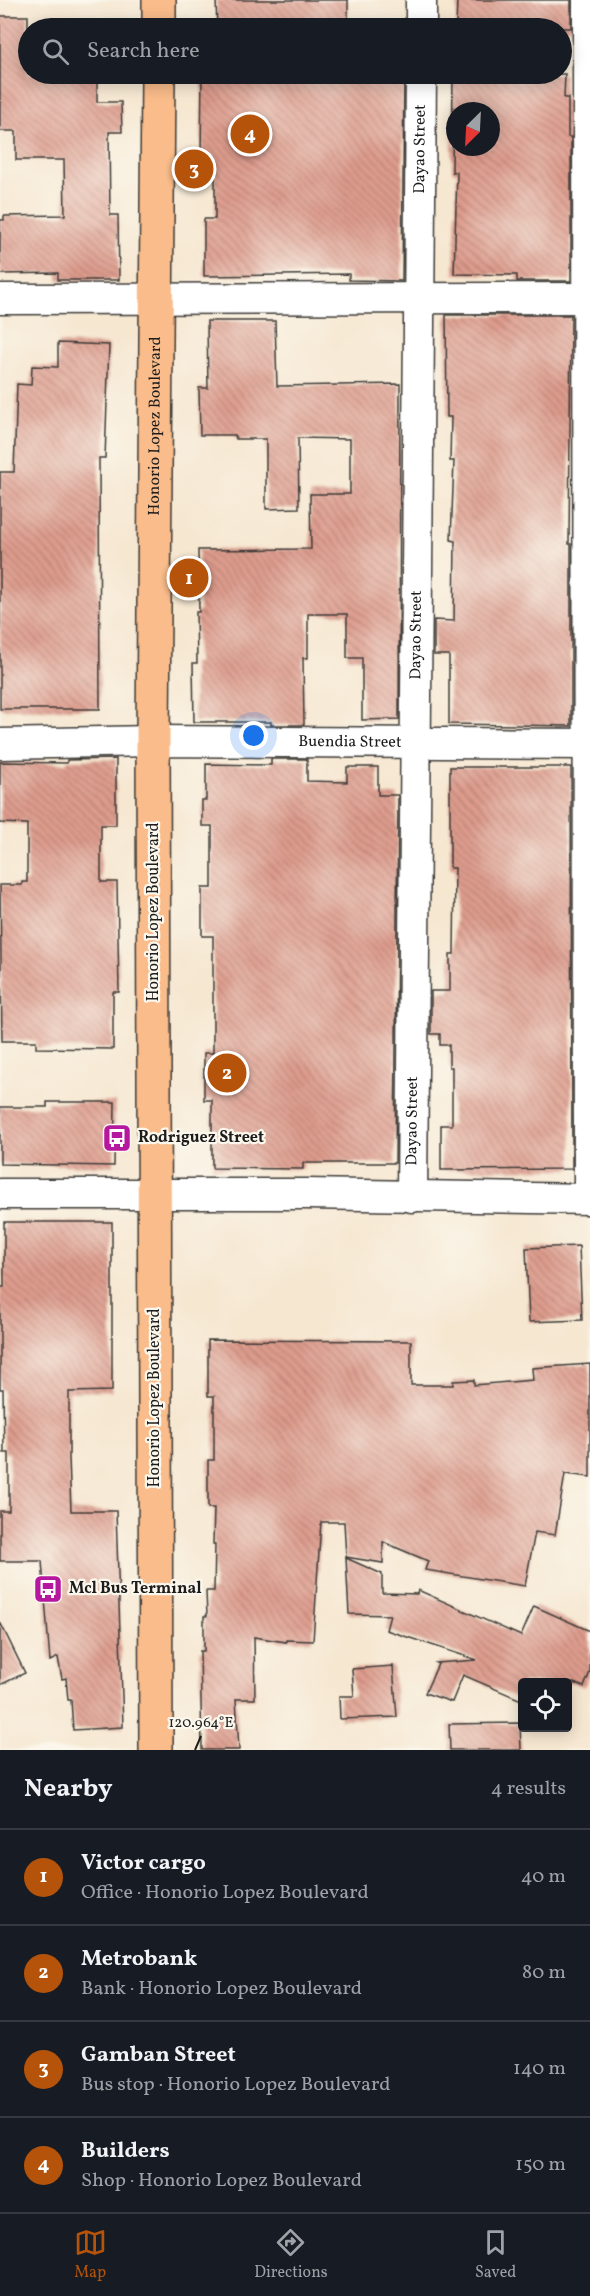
<!DOCTYPE html>
<html lang="en">
<head>
<meta charset="utf-8">
<style>
	:root { --surface:#171b24; --page:#20242c; --text:#f1f3f6; --muted:#9ea1a6; --line:#363941; --accent:#b45309 }
	body { margin:0; font-family:Vollkorn,serif; background:var(--page); color:var(--text) }
	.controls { position:absolute; right:18px; bottom:18px; display:grid; overflow:hidden; border-radius:6px; box-shadow:0 3px 15px #0003 }
	.controls button { width:54px; height:54px; display:grid; place-items:center; padding:0; border:0; border-bottom:2px solid var(--line); background:var(--surface); color:var(--text); font:30px sans-serif }
	.compass { position:absolute; left:446px; top:102px; width:54px; height:54px; border-radius:50%; background:var(--surface); box-shadow:0 3px 15px #0003; rotate:204deg }
	.you { position:absolute; left:254px; top:736px; width:21px; height:21px; margin:-15px; border:4px solid #fff; border-radius:50%; background:#1a73e8; box-shadow:0 0 0 9px #1a73e833 }
	.badge { display:grid; place-items:center; width:39px; height:39px; border-radius:50%; background:var(--accent); color:#fff; font-size:20px; font-weight:700 }
	.pin { position:absolute; translate:-50% -50%; border:3px solid #fff; box-shadow:0 2px 6px #0006 }
	.list { margin:0; padding:0; list-style:none }
	h2 { display:flex; justify-content:space-between; align-items:center; height:78px; margin:0; padding:0 24px; font-size:26px }
	h2 small { font-size:20px; font-weight:400; color:var(--muted) }
	.list li { display:grid; grid-template-columns:39px 1fr auto; gap:18px; align-items:center; box-sizing:border-box; height:96px; padding:0 24px; border-top:2px solid var(--line) }
	.list b { display:block; font-size:22px; white-space:nowrap }
	.list p { margin:0; font-size:20px; white-space:nowrap; color:var(--muted) }
	.list em { font-size:20px; font-style:normal; color:var(--muted) }
	.icon { flex:none; width:33px; height:33px; fill:none; stroke:currentColor; stroke-width:2; stroke-linecap:round; stroke-linejoin:round }
	.map { position:relative; flex:none; width:590px; height:1750px; overflow:hidden }
	.search { position:absolute; background:var(--surface); box-shadow:0 3px 15px #0003; left:18px; right:18px; top:18px; height:66px; display:flex; align-items:center; gap:15px; box-sizing:border-box; padding:0 21px; border-radius:33px; color:var(--muted); font-size:22px }
	.sheet { height:462px; background:var(--surface) }
	nav { display:flex; justify-content:space-around; align-items:center; box-sizing:border-box; height:84px; border-top:2px solid var(--line); background:var(--surface); font-size:16px; color:var(--muted) }
	nav a { display:grid; justify-items:center; gap:3px }
	nav .on { color:var(--accent) }
	.map>svg:first-child { display:block }
	.building { fill:url(#building-back-hatch); fill-rule:evenodd }
	.lines { fill:none; stroke-linecap:round; stroke-linejoin:round }
	.minor-casing { stroke:#3d3a37; stroke-width:33 }
	.major-casing { stroke:#3d3a37; stroke-width:36 }
	.minor { stroke:#fff; stroke-width:30 }
	.major { stroke:#f9bc8a; stroke-width:33 }
	.ticks { fill:none; stroke:#1c1c1c; stroke-width:2 }
	.labels { text-anchor:middle; dominant-baseline:central; stroke-width:4.5; stroke-linejoin:round; paint-order:stroke }
	.street-label { font-size:16px; fill:#1c1c1c; stroke:#fbf7ec }
	.poi-label { font-size:16px; font-weight:bold; fill:#1c1c1c; stroke:#fbf7ec; text-anchor:start }
	.ticks-label { font-size:15px; text-anchor:middle; fill:#1c1c1c; stroke:#fbf7ec; stroke-width:4.5; stroke-linejoin:round; paint-order:stroke }
</style>
</head>
<body>
<div class="map">
<svg width="590" height="1750" viewBox="0 0 590 1750">
	<defs>
		<pattern id="building-back-hatch" width="6" height="6" patternUnits="userSpaceOnUse" patternTransform="scale(1.5)"><rect width="6" height="6" fill="#de9c8d"/><path d="M-1 5l2 2M0 0l6 6M5-1l2 2" fill="none" stroke="#b37e72"/></pattern>
	</defs>
	<rect width="100%" height="100%" fill="#fbf7ec"/>
	<filter id="ink" filterUnits="userSpaceOnUse"><feTurbulence type="fractalNoise" baseFrequency=".0167" numOctaves="2"/><feDisplacementMap in="SourceGraphic" scale="12" xChannelSelector="R" yChannelSelector="G"/><feConvolveMatrix kernelMatrix="1 2 1 2 8 2 1 2 1" color-interpolation-filters="sRGB"/></filter>
	<filter id="wash" filterUnits="userSpaceOnUse"><feTurbulence type="fractalNoise" baseFrequency=".008" numOctaves="4" result="noise"/><feDisplacementMap in="SourceGraphic" scale="24" xChannelSelector="R" yChannelSelector="G"/><feGaussianBlur stdDeviation="1.35" result="paint"/><feColorMatrix in="noise" values="0 0 0 0 0 0 0 0 0 0 0 0 0 0 0 0 0 1.4 0 .05"/><feComposite in="paint" operator="in"/></filter>
	<g filter="url(#wash)">
		<rect width="100%" height="100%" fill="#f6e7d1"/>
		<g id="blocks">
			<g class="building">
				<path d="M 216,0 L 348,0 L 348,28 L 217,28 Z"/>
				<path d="M 457,0 L 571,0 L 571,28 L 456,28 Z"/>
				<path d="M 0,16 L 28,16 L 28,74 L 97,74 L 97,102 L 121,102 L 122,132 L 109,132 L 110,215 L 118,215 L 119,280 L 58,280 L 58,273 L 0,274 L 0,220 L 4,220 L 4,216 L 65,215 L 64,160 L 16,160 L 16,131 L 0,131 Z"/>
				<path d="M 202,74 L 404,74 L 402,281 L 349,280 L 349,274 L 204,276 L 204,219 L 215,219 L 215,156 L 201,156 Z"/>
				<path d="M 453,74 L 565,74 L 564,98 L 568,98 L 568,137 L 571,137 L 571,281 L 517,281 L 517,275 L 454,274 L 457,172 L 452,172 ZM 455,111 L 491,111 L 491,147 L 455,147 Z"/>
				<path d="M 446,315 L 571,315 L 569,544 L 571,544 L 571,726 L 449,724 L 449,655 L 434,655 L 434,620 L 454,621 L 455,541 L 451,540 L 454,461 L 450,461 L 451,417 L 447,417 Z"/>
				<path d="M 207,321 L 275,321 L 277,386 L 400,384 L 399,719 L 362,720 L 362,658 L 347,658 L 347,614 L 308,614 L 308,658 L 303,658 L 304,725 L 271,725 L 271,722 L 194,722 L 193,663 L 197,663 L 196,612 L 199,612 L 198,550 L 311,549 L 310,494 L 350,494 L 350,439 L 298,438 L 299,508 L 266,509 L 266,439 L 236,439 L 235,435 L 200,435 L 199,388 L 208,388 Z"/>
				<path d="M 58,343 L 109,345 L 105,458 L 99,458 L 100,709 L 0,709 L 0,472 L 14,472 L 17,384 L 31,385 L 32,366 L 58,367 Z"/>
				<path d="M 116,759 L 116,825 L 101,825 L 101,882 L 117,882 L 119,992 L 113,992 L 113,1049 L 36,1048 L 36,1041 L 2,1041 L 0,885 L 22,885 L 22,882 L 27,882 L 27,824 L 0,823 L 0,762 L 67,763 L 67,760 Z"/>
				<path d="M 271,759 L 307,759 L 307,781 L 347,782 L 347,767 L 378,767 L 378,795 L 398,795 L 395,1163 L 303,1163 L 303,1169 L 212,1168 L 212,1100 L 204,1100 L 204,1053 L 213,1053 L 213,936 L 202,936 L 202,888 L 212,888 L 212,826 L 202,826 L 202,800 L 206,800 L 206,764 L 271,765 Z"/>
				<path d="M 450,767 L 571,767 L 572,1169 L 441,1170 L 441,1125 L 452,1125 L 452,1067 L 449,1067 L 449,1045 L 440,1045 L 440,1034 L 431,1034 L 431,991 L 450,991 L 450,954 L 454,954 L 455,868 L 450,868 Z"/>
				<path d="M 47,1102 L 115,1102 L 114,1166 L 0,1164 L 0,1107 L 47,1107 Z"/>
				<path d="M 4,1222 L 112,1222 L 112,1391 L 69,1392 L 69,1458 L 71,1511 L 116,1511 L 123,1727 L 73,1730 L 71,1700 L 68,1700 L 66,1678 L 62,1679 L 58,1657 L 50,1661 L 42,1561 L 0,1561 L 0,1511 L 9,1511 L 9,1453 L 4,1453 L 3,1389 L 0,1389 L 0,1287 L 4,1287 Z"/>
				<path d="M 579,1246 L 582,1320 L 529,1322 L 526,1248 Z"/>
				<path d="M 208,1340 L 411,1341 L 411,1385 L 453,1385 L 453,1381 L 474,1380 L 474,1385 L 533,1380 L 532,1368 L 590,1364 L 590,1477 L 565,1474 L 555,1535 L 535,1532 L 525,1586 L 425,1570 L 428,1561 L 383,1542 L 383,1563 L 346,1557 L 344,1522 L 321,1522 L 313,1641 L 286,1640 L 286,1642 L 254,1637 L 255,1699 L 236,1699 L 239,1750 L 202,1750 L 200,1651 L 204,1651 L 204,1616 L 207,1616 L 206,1591 L 214,1591 L 215,1544 L 213,1544 L 214,1508 L 208,1508 L 208,1460 L 214,1460 L 214,1396 L 208,1396 Z"/>
				<path d="M 346,1558 L 382,1574 L 382,1593 L 417,1594 L 418,1590 L 521,1636 L 534,1606 L 590,1631 L 590,1672 L 584,1687 L 574,1683 L 522,1683 L 521,1700 L 463,1675 L 452,1702 L 425,1693 L 438,1664 L 436,1663 L 477,1660 L 386,1630 L 390,1615 L 349,1614 Z"/>
				<path d="M 0,1622 L 25,1673 L 0,1685 Z"/>
				<path d="M 393,1666 L 397,1717 L 340,1719 L 339,1696 L 354,1696 L 352,1669 Z"/>
				<path d="M 520,1723 L 521,1750 L 450,1750 L 449,1724 Z"/>
			</g>
		</g>
	</g>
	<g filter="url(#ink)">
		<use href="#blocks" fill-opacity="0" stroke="#3d3a37" stroke-width="1.5"/>
		<g class="lines">
			<g class="minor-casing">
				<g id="minor">
					<path d="M 588,0 L 589,1199"/>
					<path d="M 421,28 L 421,0"/>
					<path d="M 0,299 L 590,298"/>
					<path id="s1" d="M 0,744 L 153,741 L 590,744"/>
					<path d="M 0,1194 L 307,1194 L 590,1199"/>
					<path id="s2" d="M 412,1197 L 421,74"/>
				</g>
			</g>
			<g class="major-casing">
				<g id="major">
					<path d="M 159,28 L 159,0"/>
					<path id="s3" d="M 156,1750 L 153,741 L 158,74"/>
				</g>
			</g>
			<use href="#minor" class="minor"/>
			<use href="#major" class="major"/>
		</g>
	</g>
	<path class="ticks" d="M 195,1750 L 201,1736"/>
	<defs>
		<g id="bus-square" transform="scale(1.5)"><rect x="-9" y="-9" width="18" height="18" rx="4" fill="#b5179e" stroke="#fbf7ec"/><path d="M-5-6H5V4H4V6H2V4H-2V6H-4V4H-5ZM-3.5-4V0h7V-4ZM-3.5 1.2v1.5H-2V1.2ZM2 1.2v1.5H3.5V1.2Z" fill="#fff"/></g>
	</defs>
	<g fill-rule="evenodd">
		<use href="#bus-square" x="117" y="1138"/>
		<use href="#bus-square" x="48" y="1589"/>
	</g>
	<g class="labels">
		<g class="street-label">
			<text stroke="none"><textPath href="#s2" startOffset="1048">Dayao Street</textPath></text>
			<text stroke="none"><textPath href="#s3" startOffset="1324">Honorio Lopez Boulevard</textPath></text>
			<text stroke="none"><textPath href="#s2" startOffset="562">Dayao Street</textPath></text>
			<text stroke="none"><textPath href="#s1" startOffset="350">Buendia Street</textPath></text>
			<text transform="translate(154 912) rotate(-90)">Honorio Lopez Boulevard</text>
			<text stroke="none"><textPath href="#s2" startOffset="76">Dayao Street</textPath></text>
			<text transform="translate(155 1398) rotate(-90)">Honorio Lopez Boulevard</text>
		</g>
		<g class="poi-label">
			<text x="138" y="1138">Rodriguez Street</text>
			<text x="69" y="1589">Mcl Bus Terminal</text>
		</g>
	</g>
	<g class="ticks-label">
		<text x="201" y="1727">120.964°E</text>
	</g>
</svg>
<div class="controls">
<button><svg class="icon" aria-label="locate" viewBox="0 0 24 24"><circle cx="12" cy="12" r="6"/><path d="M12 2v4M12 18v4M2 12h4M18 12h4"/></svg></button>
</div>
<svg class="compass" viewBox="-18 -18 36 36"><path d="M0-13l5 13h-10z" fill="#e53935"/><path d="M0 13l5-13h-10z" fill="#9ea1a6"/></svg>
<div class="you"></div>
<div class="pin badge" style="left:189px;top:578px">1</div>
<div class="pin badge" style="left:227px;top:1073px">2</div>
<div class="pin badge" style="left:194px;top:169px">3</div>
<div class="pin badge" style="left:250px;top:134px">4</div>
<div class="search"><svg class="icon" aria-label="search" viewBox="0 0 24 24"><circle cx="10" cy="10" r="6"/><path d="M15 15l6 6"/></svg>Search here</div>
</div>
<section class="sheet">
<h2>Nearby<small>4 results</small></h2>
<ul class="list">
<li><span class="badge">1</span><div><b>Victor cargo</b><p>Office · Honorio Lopez Boulevard</p></div><em>40 m</em></li>
<li><span class="badge">2</span><div><b>Metrobank</b><p>Bank · Honorio Lopez Boulevard</p></div><em>80 m</em></li>
<li><span class="badge">3</span><div><b>Gamban Street</b><p>Bus stop · Honorio Lopez Boulevard</p></div><em>140 m</em></li>
<li><span class="badge">4</span><div><b>Builders</b><p>Shop · Honorio Lopez Boulevard</p></div><em>150 m</em></li>
</ul>
</section>
<nav>
<a class="on"><svg class="icon" aria-label="map" viewBox="0 0 24 24"><path d="M3 6l6-2 6 2 6-2v14l-6 2-6-2-6 2zM9 4v14M15 6v14"/></svg>Map</a>
<a><svg class="icon" aria-label="directions" viewBox="0 0 24 24"><path d="M12 3l9 9-9 9-9-9zM9 14v-3h6M13 9l2 2-2 2"/></svg>Directions</a>
<a><svg class="icon" aria-label="saved" viewBox="0 0 24 24"><path d="M7 4h10v16l-5-4-5 4z"/></svg>Saved</a>
</nav>
</body>
</html>
